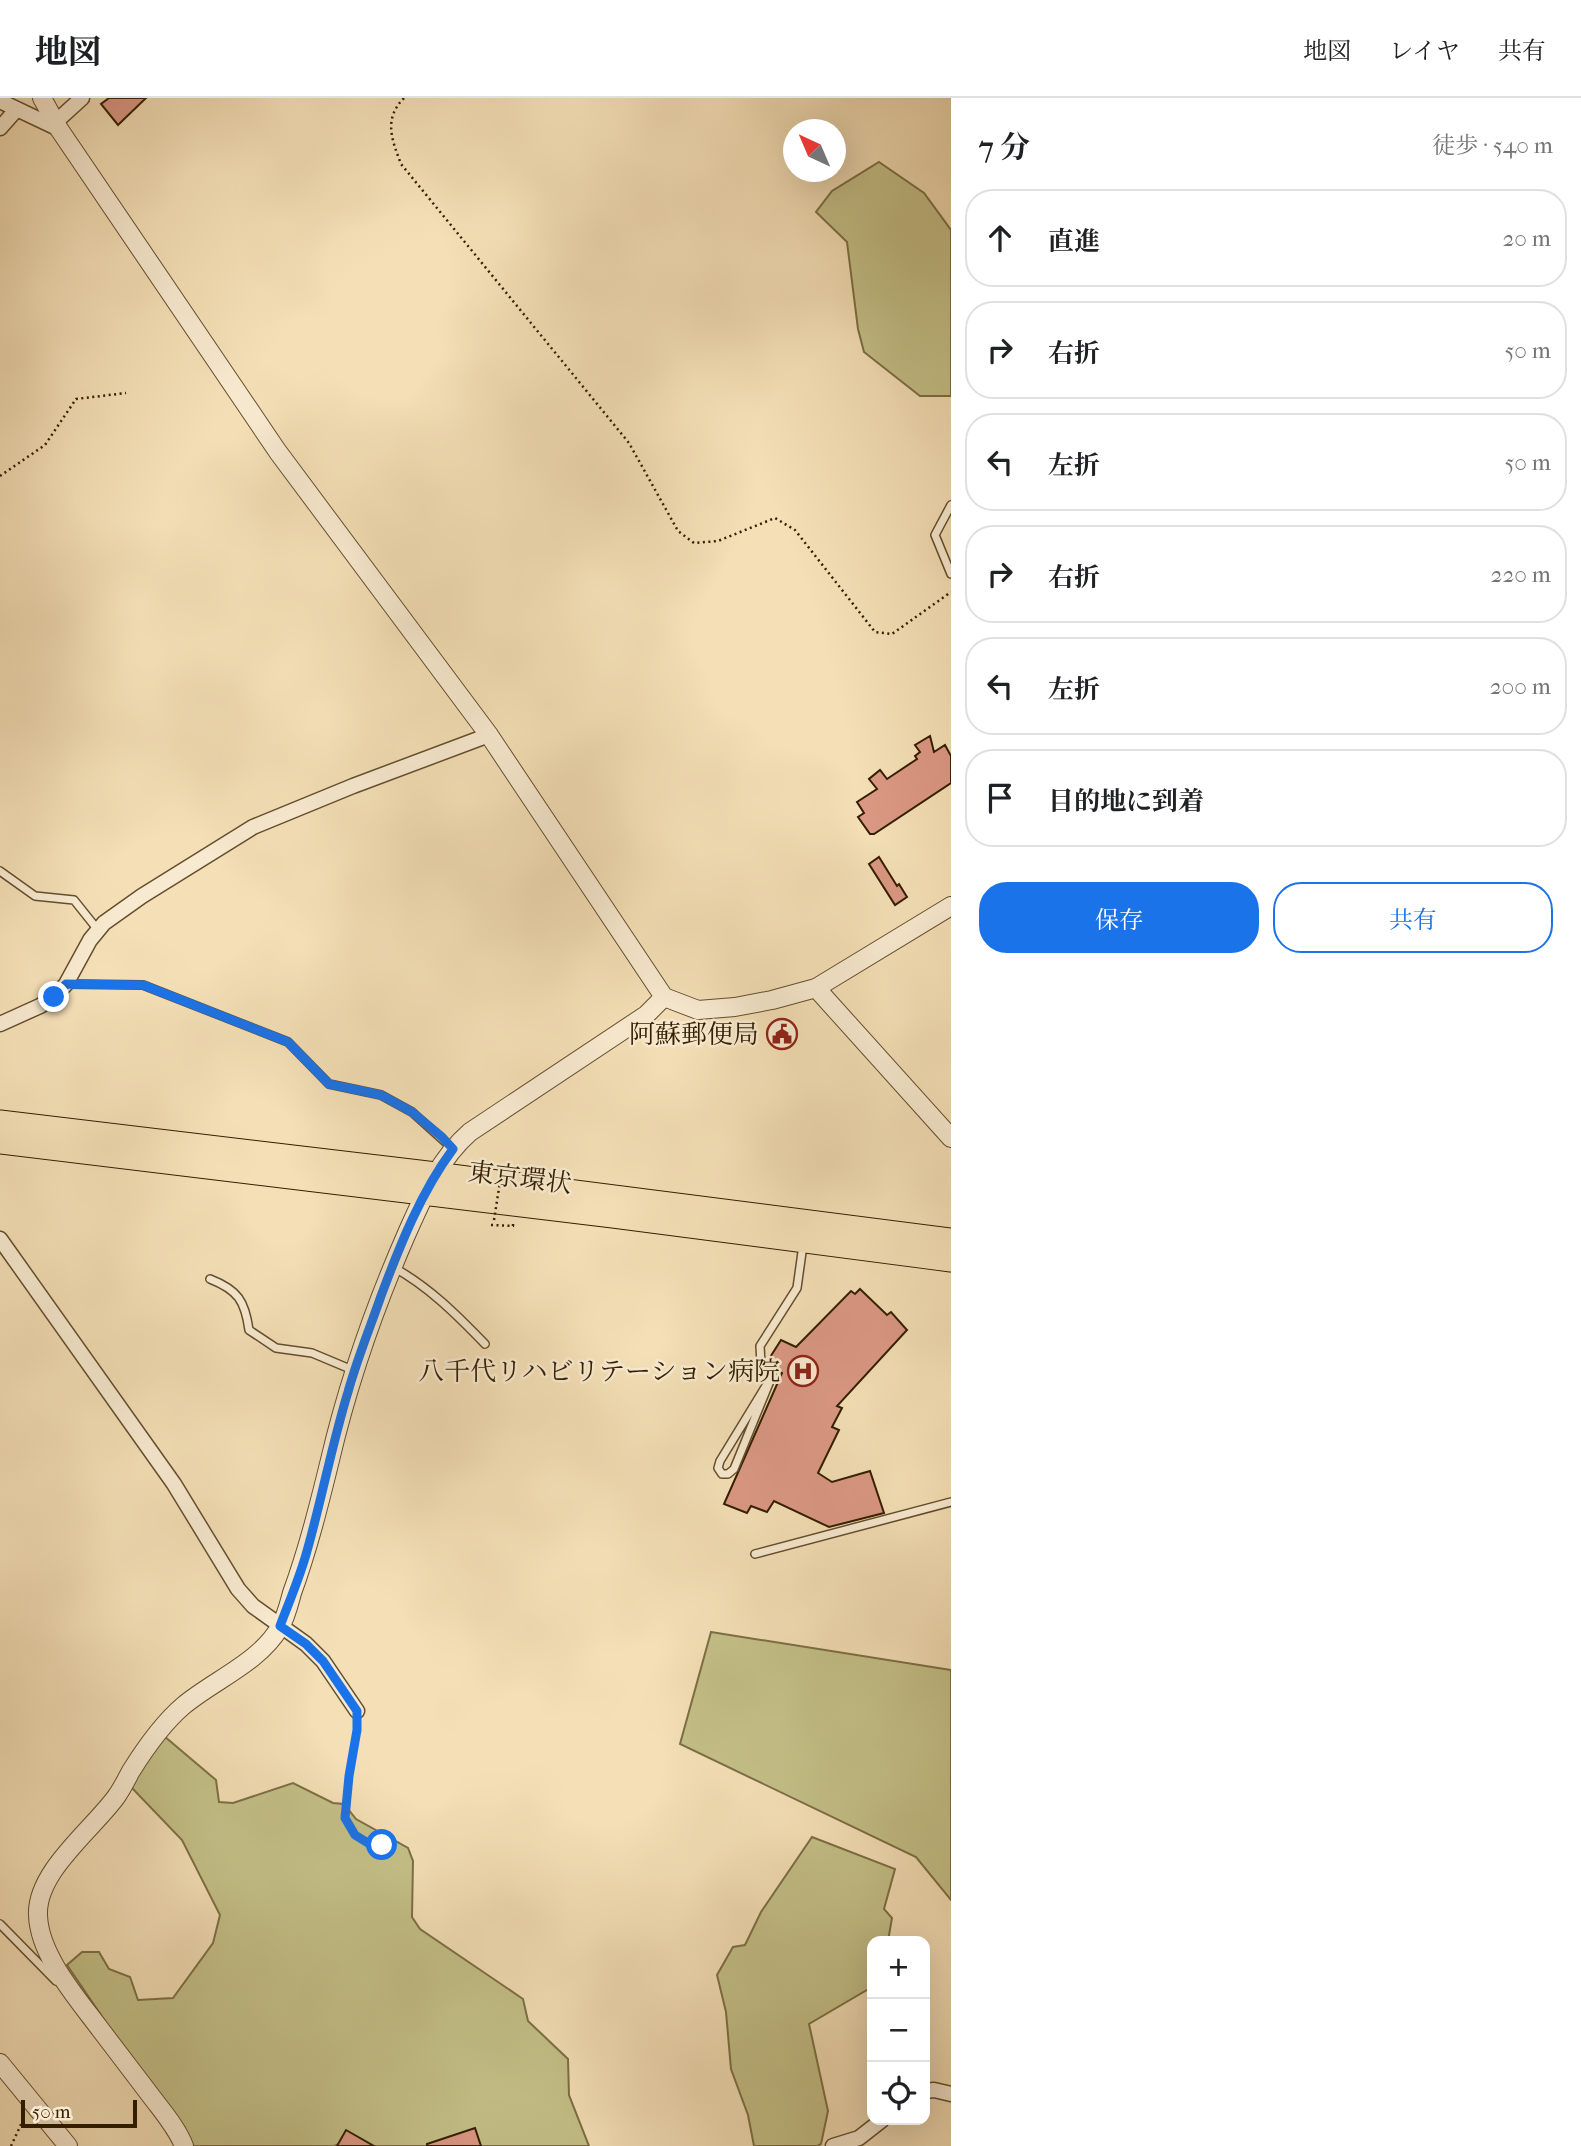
<!DOCTYPE html>
<html lang="ja">
<head>
<meta charset="utf-8">
<style>
	:root { --surface:#fff; --page:#f2f2f2; --text:#202124; --muted:#757577; --line:#e0e0e0; --accent:#1a73e8 }
	body { margin:0; font-family:"IM FELL French Canon","Noto Serif JP",serif; background:var(--page); color:var(--text) }
	.controls { position:absolute; right:21px; bottom:21px; display:grid; overflow:hidden; border-radius:14px; box-shadow:0 7px 28px #0002 }
	.controls button { width:63px; height:63px; display:grid; place-items:center; padding:0; border:0; border-bottom:2px solid var(--line); background:var(--surface); color:var(--text); font:35px sans-serif }
	.compass { position:absolute; left:783px; top:21px; width:63px; height:63px; border-radius:50%; background:var(--surface); box-shadow:0 7px 28px #0002; rotate:316deg }
	.scale { position:absolute; left:21px; bottom:18px; width:116px; box-sizing:border-box; padding-left:7px; border:4px solid #331e00; border-top:0; font-size:19px; line-height:24px; white-space:nowrap; color:#331e00; -webkit-text-stroke:5px #f8ead0; paint-order:stroke }
	.stop { position:absolute; width:21px; height:21px; margin:-16px; border:5px solid #1a73e8; border-radius:50%; background:#fff }
	.stop.end { background:#1a73e8; border-color:#fff; box-shadow:0 2px 7px #0008 }
	.list { margin:0; padding:0; list-style:none }
	h2 { display:flex; justify-content:space-between; align-items:center; height:91px; margin:0; padding:0 28px; font-size:30px }
	h2 small { font-size:23px; font-weight:400; color:var(--muted) }
	.list li { display:grid; grid-template-columns:46px 1fr auto; gap:21px; align-items:center; box-sizing:border-box; height:98px; margin:0 14px 14px; padding:0 14px; border:2px solid var(--line); border-radius:28px }
	.list b { display:block; font-size:26px; white-space:nowrap }
	.list em { font-size:23px; font-style:normal; color:var(--muted) }
	.actions { display:flex; gap:14px; padding:21px 28px }
	.actions a { flex:1; padding:16px 0; border:2px solid var(--accent); border-radius:28px; text-align:center; font-size:24px; color:var(--accent) }
	.actions .main { background:var(--accent); color:#fff }
	.icon { flex:none; width:38px; height:38px; fill:none; stroke:currentColor; stroke-width:2; stroke-linecap:round; stroke-linejoin:round }
	.map { position:relative; flex:none; width:951px; height:2048px; overflow:hidden }
	header { display:flex; align-items:center; gap:42px; box-sizing:border-box; height:98px; padding:0 35px; background:var(--surface); border-bottom:2px solid var(--line) }
	header strong { font-size:33px }
	nav { display:flex; gap:38px; margin-inline-start:auto; font-size:24px }
	main { display:flex }
	aside { flex:1; background:var(--surface) }
	.map>svg:first-child { display:block }
	.green { fill:#c4c088; stroke:#7c6f44; stroke-width:2 }
	.building { fill:#db9884; stroke:#331e00; stroke-width:2 }
	.lines { fill:none; stroke-linecap:round; stroke-linejoin:round }
	.service-casing { stroke:#634e2e; stroke-width:10 }
	.minor-casing { stroke:#634e2e; stroke-width:17 }
	.tertiary-casing { stroke:#634e2e; stroke-width:20 }
	.trunk-casing { stroke:#331e00; stroke-width:25 }
	.path { stroke:#331e00; stroke-width:2.5; stroke-dasharray:2 3.5; stroke-linecap:butt }
	.service { stroke:#f8ead0; stroke-width:7 }
	.minor { stroke:#f8ead0; stroke-width:14 }
	.tertiary { stroke:#f8ead0; stroke-width:18 }
	.trunk { stroke:#f4dfb6; stroke-width:23 }
	.path-bridge { stroke:#331e00; stroke-width:2.5; stroke-dasharray:2 3.5; stroke-linecap:butt }
	.route { stroke:#1a73e8; stroke-width:9 }
	.labels { text-anchor:middle; dominant-baseline:central; stroke-width:5; stroke-linejoin:round; paint-order:stroke }
	.poi-label { font-size:26px; fill:#331e00; stroke:#f8ead0; text-anchor:end }
	.street-label { font-size:26px; fill:#331e00; stroke:#f8ead0 }
</style>
</head>
<body>
<header>
<strong>地図</strong>
<nav><a>地図</a><a>レイヤ</a><a>共有</a></nav>
</header>
<main>
<div class="map">
<svg width="951" height="2048" viewBox="0 0 951 2048">
	<rect width="100%" height="100%" fill="#f4dfb6"/>
	<filter id="stains"><feTurbulence type="fractalNoise" baseFrequency=".00286" numOctaves="4"/><feColorMatrix values="0 0 0 0 .2 0 0 0 0 .09 0 0 0 0 .02 0 0 0 .5 -.17"/></filter>
	<radialGradient id="worn" r=".72"><stop offset=".6" stop-color="#630" stop-opacity="0"/><stop offset="1" stop-color="#630" stop-opacity=".3"/></radialGradient>
	<g class="green">
		<path d="M 879,64 L 924,95 L 951,132 L 951,298 L 920,298 L 864,254 L 858,231 L 847,144 L 816,114 L 832,93 Z"/>
		<path d="M 711,1534 L 951,1572 L 951,1802 L 916,1759 L 680,1646 Z"/>
		<path d="M 164,1638 L 216,1682 L 219,1704 L 233,1705 L 293,1685 L 333,1705 L 344,1706 L 356,1721 L 408,1750 L 413,1763 L 412,1819 L 420,1831 L 523,1901 L 528,1923 L 568,1961 L 569,1997 L 589,2048 L 354,2048 L 344,2044 L 334,2048 L 190,2048 L 67,1867 L 82,1854 L 99,1854 L 109,1871 L 130,1879 L 138,1902 L 173,1900 L 213,1845 L 220,1817 L 182,1742 L 130,1688 Z"/>
		<path d="M 812,1739 L 895,1771 L 884,1811 L 892,1820 L 888,1843 L 872,1843 L 872,1889 L 809,1926 L 828,2013 L 821,2046 L 817,2048 L 754,2048 L 748,2017 L 731,1971 L 726,1914 L 717,1877 L 733,1849 L 745,1847 L 761,1814 Z"/>
	</g>
	<g class="building">
		<path d="M 109,0 L 146,0 L 118,27 L 101,6 Z"/>
		<path d="M 930,638 L 934,654 L 945,647 L 951,658 L 951,685 L 874,736 L 870,736 L 858,719 L 864,715 L 857,704 L 877,691 L 869,681 L 880,672 L 887,681 L 917,661 L 915,658 L 920,654 L 915,647 Z"/>
		<path d="M 879,759 L 897,788 L 899,786 L 907,799 L 895,807 L 869,766 Z"/>
		<path d="M 860,1191 L 887,1217 L 891,1214 L 907,1232 L 837,1308 L 842,1310 L 832,1329 L 839,1332 L 818,1375 L 832,1384 L 870,1373 L 884,1415 L 829,1429 L 774,1403 L 767,1414 L 751,1408 L 747,1415 L 724,1406 L 782,1275 L 767,1264 L 781,1242 L 796,1249 L 851,1193 L 855,1196 Z"/>
		<path d="M 475,2030 L 481,2048 L 427,2048 L 427,2046 Z"/>
		<path d="M 346,2032 L 374,2048 L 337,2048 Z"/>
	</g>
	<g class="lines">
		<g class="service-casing">
			<g id="service">
				<path d="M 951,407 L 935,437 L 951,476"/>
				<path d="M 0,773 L 35,798 L 74,802 L 98,832"/>
				<path d="M 67,886 L 143,887 L 288,944 L 329,986 L 381,997 L 412,1014 L 452,1050"/>
				<path d="M 393,1169 C 429,1189 456,1216 485,1246"/>
				<path d="M 210,1181 C 238,1192 245,1203 249,1232 L 276,1250 L 312,1255 L 355,1273"/>
				<path d="M 772,1278 L 734,1371 L 728,1376 L 722,1376 L 718,1370 L 720,1363 Z"/>
				<path d="M 772,1278 L 761,1266 L 760,1248 L 797,1190 L 803,1147"/>
				<path d="M 755,1456 L 951,1404"/>
				<path d="M 0,1826 L 56,1883"/>
			</g>
		</g>
		<g class="minor-casing">
			<g id="minor">
				<path d="M 0,3 L 59,31"/>
				<path d="M 60,20 L 82,0"/>
				<path d="M 0,30 L 16,12"/>
				<path d="M 0,926 L 40,908 L 54,899 L 66,886 L 90,842 L 104,825 L 142,798 L 253,729 L 353,688 L 489,637"/>
				<path d="M 0,1141 L 174,1386 L 238,1491 L 253,1508 L 306,1546 L 323,1563 L 357,1613"/>
				<path d="M 925,1993 L 934,1992 L 951,1996"/>
				<path d="M 833,2048 L 859,2040 L 882,2022"/>
			</g>
		</g>
		<g class="tertiary-casing">
			<g id="tertiary">
				<path d="M 42,0 L 59,31 L 278,354 L 489,637 L 664,899 L 698,912 L 735,909 L 772,902 L 816,890 L 951,808"/>
				<path d="M 816,890 L 951,1040"/>
				<path d="M 0,1965 L 68,2048"/>
				<path d="M 184,2048 C 177,2030 163,2014 151,1998 C 134,1976 117,1953 100,1931 C 77,1900 39,1857 38,1817 C 36,1774 92,1732 116,1699 C 122,1691 126,1682 131,1673 C 146,1649 162,1626 183,1608 C 214,1582 259,1565 280,1529 C 286,1519 289,1506 292,1495 C 308,1451 319,1407 330,1362 C 348,1285 375,1208 407,1135 C 423,1099 439,1061 470,1034 L 646,917 L 664,899"/>
			</g>
		</g>
		<g class="trunk-casing">
			<g id="trunk">
				<path d="M 0,1024 L 436,1076 L 951,1142"/>
				<path d="M 0,1044 L 613,1118 L 951,1162"/>
			</g>
		</g>
		<g class="path">
			<path d="M 404,0 C 383,21 392,42 401,66 L 629,345 L 678,433 L 694,445 L 718,443 L 775,420 L 795,432 L 875,534 L 892,536 L 951,494"/>
			<path d="M 0,378 L 45,347 L 76,301 L 126,295"/>
			<path d="M 491,1127 L 513,1128 L 513,1125"/>
			<path d="M 357,1626 C 358,1674 311,1753 399,1745"/>
			<path d="M 11,2048 L 24,2020"/>
		</g>
		<use href="#service" class="service"/>
		<use href="#minor" class="minor"/>
		<use href="#tertiary" class="tertiary"/>
		<use href="#trunk" class="trunk"/>
		<path class="path-bridge" d="M 494,1122 L 502,1071"/>
	</g>
	<g class="lines">
		<path class="route" d="M 54,899 L 66,886 L 143,887 L 288,944 L 329,986 L 381,997 L 412,1014 L 442,1039 L 453,1051 C 421,1094 400,1147 381,1198 C 370,1230 357,1261 348,1294 C 332,1346 322,1400 307,1453 C 300,1479 289,1504 280,1528 L 306,1546 L 323,1563 L 357,1613 L 357,1632 L 349,1678 L 345,1720 L 355,1737 L 368,1745 L 382,1747"/>
	</g>
	<defs>
		<g id="civic-ring" transform="scale(1.575)"><circle r="9.5" fill="#f8ead0" stroke="#8f2418" stroke-width="1.5"/><path d="M-.6-6.5H3V-4.5H.6V-3L4-1V1h2V6H-6V1h2V-1L-.6-3ZM-1.2 2.5V6h2.4V2.5Z" fill="#8f2418"/></g>
		<g id="hospital-ring" transform="scale(1.575)"><circle r="9.5" fill="#f8ead0" stroke="#8f2418" stroke-width="1.5"/><path d="M-5-5h3v3.5h4V-5h3V5h-3V1.5h-4V5h-3Z" fill="#8f2418"/></g>
	</defs>
	<g fill-rule="evenodd">
		<use href="#civic-ring" x="782" y="936"/>
		<use href="#hospital-ring" x="803" y="1273"/>
	</g>
	<g class="labels">
		<g class="poi-label">
			<text x="759" y="936">阿蘇郵便局</text>
			<text x="780" y="1273">八千代リハビリテーション病院</text>
		</g>
		<g class="street-label">
			<text transform="translate(520 1080) rotate(7)">東京環状</text>
		</g>
	</g>
	<rect width="100%" height="100%" filter="url(#stains)"/>
	<rect width="100%" height="100%" fill="url(#worn)"/>
</svg>
<div class="controls">
<button>+</button>
<button>−</button>
<button><svg class="icon" aria-label="locate" viewBox="0 0 24 24"><circle cx="12" cy="12" r="6"/><path d="M12 2v4M12 18v4M2 12h4M18 12h4"/></svg></button>
</div>
<svg class="compass" viewBox="-18 -18 36 36"><path d="M0-13l5 13h-10z" fill="#e53935"/><path d="M0 13l5-13h-10z" fill="#757577"/></svg>
<div class="scale">50 m</div>
<div class="stop" style="left:382px;top:1747px"></div>
<div class="stop end" style="left:54px;top:899px"></div>
</div>
<aside>
<h2>7 分<small>徒歩 · 540 m</small></h2>
<ul class="list">
<li><svg class="icon" aria-label="ahead" viewBox="0 0 24 24"><path d="M12 20V5M6 11l6-6 6 6"/></svg><div><b>直進</b></div><em>20 m</em></li>
<li><svg class="icon" aria-label="right" viewBox="0 0 24 24"><path d="M7 20v-9h11M14 6l5 5-5 5"/></svg><div><b>右折</b></div><em>50 m</em></li>
<li><svg class="icon" aria-label="left" viewBox="0 0 24 24"><path d="M17 20v-9H6M10 6l-5 5 5 5"/></svg><div><b>左折</b></div><em>50 m</em></li>
<li><svg class="icon" aria-label="right" viewBox="0 0 24 24"><path d="M7 20v-9h11M14 6l5 5-5 5"/></svg><div><b>右折</b></div><em>220 m</em></li>
<li><svg class="icon" aria-label="left" viewBox="0 0 24 24"><path d="M17 20v-9H6M10 6l-5 5 5 5"/></svg><div><b>左折</b></div><em>200 m</em></li>
<li><svg class="icon" aria-label="arrive" viewBox="0 0 24 24"><path d="M6 21V4h12l-3 4 3 4H6"/></svg><div><b>目的地に到着</b></div></li>
</ul>
<div class="actions"><a class="main">保存</a><a>共有</a></div>
</aside>
</main>
</body>
</html>
